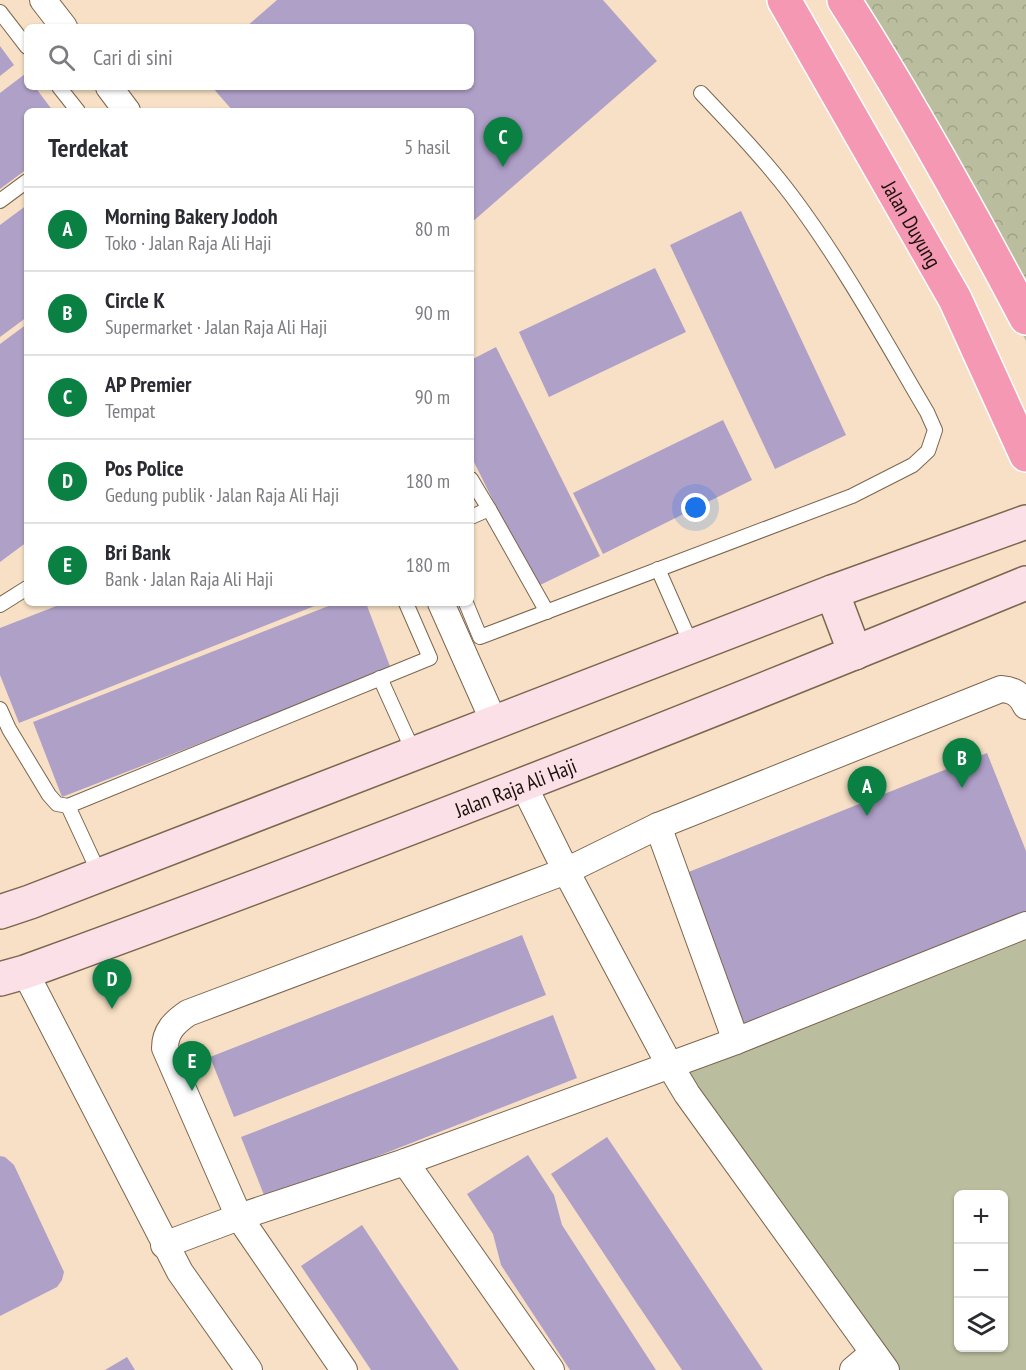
<!DOCTYPE html>
<html lang="id">
<head>
<meta charset="utf-8">
<style>
	:root { --surface:#fff; --page:#f7f7f7; --text:#2b2b33; --muted:#7c7c81; --line:#e1e1e2; --accent:#0b8043 }
	body { margin:0; font-family:"PT Sans Narrow",sans-serif; background:var(--page); color:var(--text) }
	.controls { position:absolute; right:18px; bottom:18px; display:grid; overflow:hidden; border-radius:9px; box-shadow:0 2px 4px #0004 }
	.controls button { width:54px; height:54px; display:grid; place-items:center; padding:0; border:0; border-bottom:2px solid var(--line); background:var(--surface); color:var(--text); font:30px sans-serif }
	.you { position:absolute; left:696px; top:508px; width:21px; height:21px; margin:-15px; border:4px solid #fff; border-radius:50%; background:#1a73e8; box-shadow:0 0 0 9px #1a73e833 }
	.badge { display:grid; place-items:center; width:39px; height:39px; border-radius:50%; background:var(--accent); color:#fff; font-size:20px; font-weight:700 }
	.pin { position:absolute; translate:-50% -50px; filter:drop-shadow(0 2px 3px #0008) }
	.pin::after { content:''; position:absolute; top:32px; width:21px; height:18px; background:inherit; clip-path:polygon(0 0,100% 0,50% 100%) }
	.list { margin:0; padding:0; list-style:none }
	h2 { display:flex; justify-content:space-between; align-items:center; height:78px; margin:0; padding:0 24px; font-size:26px }
	h2 small { font-size:20px; font-weight:400; color:var(--muted) }
	.list li { display:grid; grid-template-columns:39px 1fr auto; gap:18px; align-items:center; box-sizing:border-box; height:84px; padding:0 24px; border-top:2px solid var(--line) }
	.list b { display:block; font-size:22px; white-space:nowrap }
	.list p { margin:0; font-size:20px; white-space:nowrap; color:var(--muted) }
	.list em { font-size:20px; font-style:normal; color:var(--muted) }
	.icon { flex:none; width:33px; height:33px; fill:none; stroke:currentColor; stroke-width:2; stroke-linecap:round; stroke-linejoin:round }
	.map { position:relative; flex:none; width:1026px; height:1370px; overflow:hidden }
	.search { position:absolute; background:var(--surface); box-shadow:0 2px 4px #0004; left:24px; top:24px; width:450px; height:66px; display:flex; align-items:center; gap:15px; box-sizing:border-box; padding:0 21px; border-radius:9px; color:var(--muted); font-size:22px }
	.panel { position:absolute; background:var(--surface); box-shadow:0 2px 4px #0004; left:24px; top:108px; width:450px; height:498px; border-radius:9px }
	.map>svg:first-child { display:block }
	.grass { fill:#bbbe9e; fill-rule:evenodd }
	.park { fill:url(#park-crowns) }
	.building { fill:#afa0c8 }
	.lines { fill:none; stroke-linecap:round; stroke-linejoin:round }
	.lane-casing { stroke:#7b664e; stroke-width:16 }
	.street-casing { stroke:#7b664e; stroke-width:28 }
	.secondary-casing { stroke:#7b664e; stroke-width:36 }
	.highway-casing { stroke:#fff; stroke-width:36 }
	.lane { stroke:#fff; stroke-width:14 }
	.street { stroke:#fff; stroke-width:26 }
	.secondary { stroke:#fce0e8; stroke-width:33 }
	.highway { stroke:#f498b4; stroke-width:33 }
	.labels { text-anchor:middle; dominant-baseline:central; stroke-width:4.5; stroke-linejoin:round; paint-order:stroke }
	.street-label { font-size:21px; fill:#1a1208; stroke:#fdefde }
</style>
</head>
<body>
<div class="map">
<svg width="1026" height="1370" viewBox="0 0 1026 1370">
	<defs>
		<pattern id="park-crowns" width="20" height="18" patternUnits="userSpaceOnUse" patternTransform="scale(1.5)"><rect width="20" height="18" fill="#bbbe9e"/><path d="M2 6a3 3 0 1 1 6 0M12 15a3 3 0 1 1 6 0" fill="none" stroke="#a0a287"/></pattern>
	</defs>
	<rect width="100%" height="100%" fill="#f7e0c5"/>
	<path class="grass" d="M 1026,926 L 1026,1370 L 898,1370 L 676,1068 ZM 958,1194 L 1004,1194 L 1004,1348 L 958,1348 Z"/>
	<path class="park" d="M 830,0 L 1026,0 L 1026,341 L 1002,294 Z"/>
	<g class="building">
		<path d="M 277,0 L 603,0 L 657,61 L 471,223 L 471,111 L 233,111 L 212,87 L 471,87 L 471,27 L 246,27 Z"/>
		<path d="M 0,46 L 14,65 L 0,76 Z"/>
		<path d="M 25,74 L 27,87 L 35,87 L 53,111 L 27,111 L 27,169 L 0,189 L 0,93 Z"/>
		<path d="M 27,205 L 27,317 L 0,337 L 0,225 Z"/>
		<path d="M 741,211 L 846,435 L 775,469 L 670,245 Z"/>
		<path d="M 655,268 L 686,332 L 549,397 L 519,332 Z"/>
		<path d="M 27,324 L 27,542 L 0,562 L 0,344 Z"/>
		<path d="M 496,347 L 600,556 L 536,587 L 471,456 L 471,360 Z"/>
		<path d="M 723,420 L 752,480 L 603,554 L 573,493 Z"/>
		<path d="M 64,603 L 322,603 L 19,723 L 0,675 L 0,628 Z"/>
		<path d="M 336,603 L 366,603 L 391,669 L 62,797 L 33,722 Z"/>
		<path d="M 987,753 L 1026,851 L 1026,919 L 744,1033 L 681,875 Z"/>
		<path d="M 522,935 L 546,995 L 234,1117 L 210,1057 Z"/>
		<path d="M 553,1015 L 577,1078 L 266,1200 L 241,1137 Z"/>
		<path d="M 607,1137 L 680,1245 L 763,1370 L 682,1370 L 636,1302 L 551,1174 Z"/>
		<path d="M 528,1155 L 554,1195 L 562,1225 L 656,1370 L 570,1370 L 501,1265 L 493,1234 L 467,1194 Z"/>
		<path d="M 0,1156 L 5,1157 L 14,1165 L 64,1272 L 62,1280 L 57,1287 L 0,1316 Z"/>
		<path d="M 362,1225 L 401,1284 L 459,1370 L 371,1370 L 341,1325 L 301,1266 Z"/>
		<path d="M 127,1357 L 135,1370 L 105,1370 Z"/>
	</g>
	<g class="lines">
		<g class="lane-casing">
			<g id="lane">
				<path d="M 0,12 L 27,47"/>
				<path d="M 59,87 L 78,111"/>
				<path d="M 0,201 L 27,181"/>
				<path d="M 471,479 L 489,509 L 471,517"/>
				<path d="M 489,509 L 547,612"/>
				<path d="M 658,569 L 692,646"/>
				<path d="M 466,603 L 480,637 L 852,496 L 913,465 L 928,451 L 935,430 L 927,412 C 884,339 843,264 792,196 C 764,159 732,126 701,93"/>
				<path d="M 0,605 L 27,588"/>
				<path d="M 380,678 L 414,753"/>
				<path d="M 0,709 L 9,729 L 49,795 L 57,804 L 68,806 L 430,658 L 406,603"/>
				<path d="M 68,806 L 100,875"/>
			</g>
		</g>
		<g class="street-casing">
			<g id="street">
				<path d="M 43,0 L 64,27"/>
				<path d="M 109,87 L 127,111"/>
				<path d="M 441,603 L 494,722"/>
				<path d="M 523,784 L 566,871 L 669,1064 L 687,1094 L 886,1370"/>
				<path d="M 658,826 L 736,1041"/>
				<path d="M 25,972 L 180,1272 L 249,1370"/>
				<path d="M 405,1162 L 551,1370"/>
				<path d="M 164,1245 L 239,1217 L 405,1162 L 736,1041 L 1026,925"/>
				<path d="M 344,1370 L 239,1217 L 165,1048 C 165,1031 175,1022 188,1013 L 566,871 L 658,826 L 1001,689 C 1014,690 1020,694 1026,706"/>
				<path d="M 853,1370 L 873,1353"/>
			</g>
		</g>
		<g class="secondary-casing">
			<g id="secondary">
				<path d="M 832,592 L 855,653"/>
				<path d="M 0,912 L 30,902 L 832,592 L 1026,522"/>
				<path id="s1" d="M 0,979 L 25,972 C 361,850 695,719 1026,583"/>
			</g>
		</g>
		<g class="highway-casing">
			<g id="highway">
				<path id="s2" d="M 784,0 L 955,299 L 1026,455"/>
				<path d="M 844,0 C 910,103 969,210 1026,318"/>
			</g>
		</g>
		<use href="#lane" class="lane"/>
		<use href="#street" class="street"/>
		<use href="#secondary" class="secondary"/>
		<use href="#highway" class="highway"/>
	</g>
	<g class="labels">
		<g class="street-label">
			<text stroke="none"><textPath href="#s2" startOffset="258">Jalan Duyung</textPath></text>
			<text stroke="none"><textPath href="#s1" startOffset="550">Jalan Raja Ali Haji</textPath></text>
		</g>
	</g>
</svg>
<div class="controls">
<button>+</button>
<button>−</button>
<button><svg class="icon" aria-label="layers" viewBox="0 0 24 24"><path d="M12 4l9 5-9 5-9-5zM3 14l9 5 9-5"/></svg></button>
</div>
<div class="you"></div>
<div class="pin badge" style="left:867px;top:816px">A</div>
<div class="pin badge" style="left:962px;top:788px">B</div>
<div class="pin badge" style="left:503px;top:167px">C</div>
<div class="pin badge" style="left:112px;top:1009px">D</div>
<div class="pin badge" style="left:192px;top:1091px">E</div>
<div class="search"><svg class="icon" aria-label="search" viewBox="0 0 24 24"><circle cx="10" cy="10" r="6"/><path d="M15 15l6 6"/></svg>Cari di sini</div>
<section class="panel">
<h2>Terdekat<small>5 hasil</small></h2>
<ul class="list">
<li><span class="badge">A</span><div><b>Morning Bakery Jodoh</b><p>Toko · Jalan Raja Ali Haji</p></div><em>80 m</em></li>
<li><span class="badge">B</span><div><b>Circle K</b><p>Supermarket · Jalan Raja Ali Haji</p></div><em>90 m</em></li>
<li><span class="badge">C</span><div><b>AP Premier</b><p>Tempat</p></div><em>90 m</em></li>
<li><span class="badge">D</span><div><b>Pos Police</b><p>Gedung publik · Jalan Raja Ali Haji</p></div><em>180 m</em></li>
<li><span class="badge">E</span><div><b>Bri Bank</b><p>Bank · Jalan Raja Ali Haji</p></div><em>180 m</em></li>
</ul>
</section>
</div>
</body>
</html>
